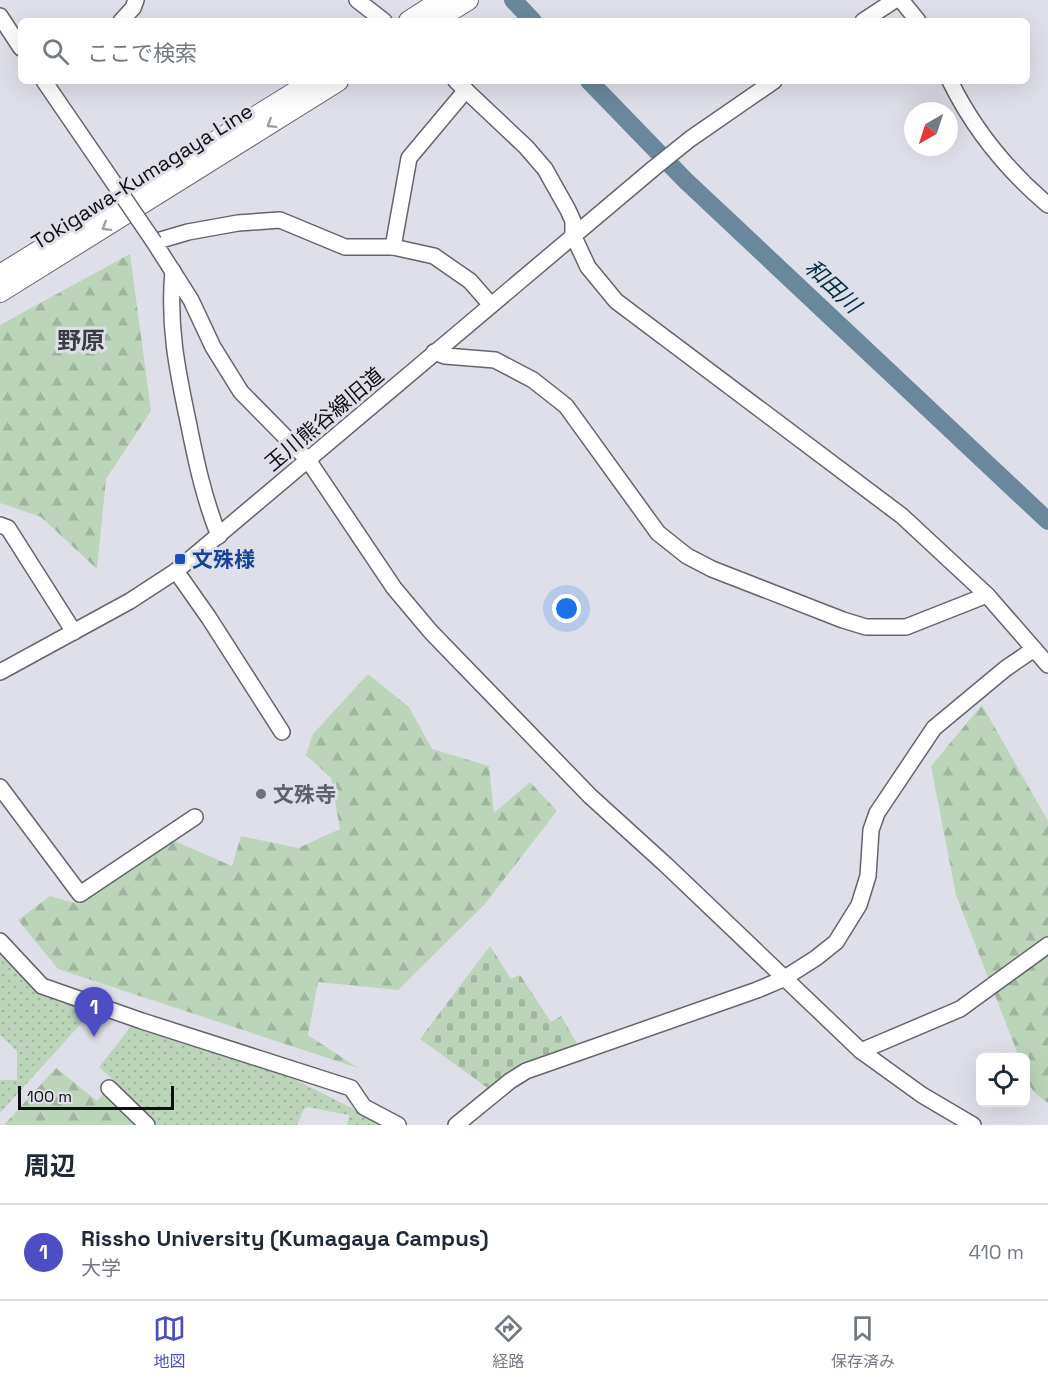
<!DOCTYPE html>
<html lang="ja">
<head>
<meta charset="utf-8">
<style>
	:root { --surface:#fff; --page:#f6f6f7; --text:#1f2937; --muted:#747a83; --line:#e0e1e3; --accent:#4e4ec4 }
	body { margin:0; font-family:"Space Grotesk","Noto Sans JP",sans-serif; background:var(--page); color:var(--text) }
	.controls { position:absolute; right:18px; bottom:18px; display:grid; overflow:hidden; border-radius:9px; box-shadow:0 6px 24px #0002 }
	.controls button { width:54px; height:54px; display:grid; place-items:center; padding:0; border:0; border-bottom:2px solid var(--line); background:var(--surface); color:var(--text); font:30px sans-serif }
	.compass { position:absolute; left:904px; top:102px; width:54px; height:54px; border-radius:50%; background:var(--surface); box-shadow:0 6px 24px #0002; rotate:219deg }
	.scale { position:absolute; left:18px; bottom:15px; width:156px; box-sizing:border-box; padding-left:6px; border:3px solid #0f0e12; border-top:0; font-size:16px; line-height:21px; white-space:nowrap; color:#0f0e12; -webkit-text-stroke:4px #dfdfe9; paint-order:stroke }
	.you { position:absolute; left:567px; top:609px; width:21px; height:21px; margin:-15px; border:4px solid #fff; border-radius:50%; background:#1a73e8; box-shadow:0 0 0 9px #1a73e833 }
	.badge { display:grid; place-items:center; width:39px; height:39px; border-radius:50%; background:var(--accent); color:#fff; font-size:20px; font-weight:700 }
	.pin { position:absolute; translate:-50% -50px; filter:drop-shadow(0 2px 3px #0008) }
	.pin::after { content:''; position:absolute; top:32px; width:21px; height:18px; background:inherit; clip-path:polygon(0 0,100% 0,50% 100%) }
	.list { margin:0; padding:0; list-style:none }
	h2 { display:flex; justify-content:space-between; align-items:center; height:78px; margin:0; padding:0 24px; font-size:26px }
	h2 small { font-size:20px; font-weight:400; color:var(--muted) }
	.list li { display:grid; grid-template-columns:39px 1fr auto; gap:18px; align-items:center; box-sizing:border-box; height:96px; padding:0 24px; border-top:2px solid var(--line) }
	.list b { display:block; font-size:22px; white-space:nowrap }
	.list p { margin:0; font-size:20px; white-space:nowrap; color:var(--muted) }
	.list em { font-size:20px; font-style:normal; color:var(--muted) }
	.icon { flex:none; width:33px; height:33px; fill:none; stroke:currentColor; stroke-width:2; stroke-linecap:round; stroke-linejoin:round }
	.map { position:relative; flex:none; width:1048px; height:1125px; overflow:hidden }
	.search { position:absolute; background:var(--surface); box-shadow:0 6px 24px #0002; left:18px; right:18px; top:18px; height:66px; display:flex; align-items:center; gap:15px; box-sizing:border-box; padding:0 21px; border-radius:9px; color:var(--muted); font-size:22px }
	.sheet { height:174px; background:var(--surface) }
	nav { display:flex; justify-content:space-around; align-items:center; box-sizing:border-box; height:84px; border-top:2px solid var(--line); background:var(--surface); font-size:16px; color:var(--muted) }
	nav a { display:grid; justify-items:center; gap:3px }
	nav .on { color:var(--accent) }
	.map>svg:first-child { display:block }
	.green { fill:url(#green-dots) }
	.forest { fill:url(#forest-firs) }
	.cemetery { fill:url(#cemetery-stones) }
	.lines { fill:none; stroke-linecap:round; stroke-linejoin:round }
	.river { stroke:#69889b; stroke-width:18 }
	.minor-casing { stroke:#65646d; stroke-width:18 }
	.major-casing { stroke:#65646d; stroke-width:22 }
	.minor { stroke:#fff; stroke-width:15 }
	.major { stroke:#fff; stroke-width:20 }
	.minor-bridge-casing { stroke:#65646d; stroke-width:18; stroke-linecap:butt }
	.minor-bridge { stroke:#fff; stroke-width:15 }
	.oneway { stroke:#9f9fa0 }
	.transit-dot { fill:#1a4fb4; stroke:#dfdfe9; stroke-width:2 }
	.worship-dot { fill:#6b7280; stroke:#dfdfe9; stroke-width:2 }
	.labels { text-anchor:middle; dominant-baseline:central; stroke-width:6; stroke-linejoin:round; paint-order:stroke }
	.street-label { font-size:21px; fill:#0f0e12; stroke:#dfdfe9 }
	.transit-label { font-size:21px; font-weight:bold; fill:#164399; stroke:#dfdfe9; text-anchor:start }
	.worship-label { font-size:21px; font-weight:bold; fill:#5b616d; stroke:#dfdfe9; text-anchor:start }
	.water-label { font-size:22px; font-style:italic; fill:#012e44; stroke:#dfdfe9 }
	.quarter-label { font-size:24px; font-weight:bold; fill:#3b3b42; stroke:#dfdfe9 }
</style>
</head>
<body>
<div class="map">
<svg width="1048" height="1125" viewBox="0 0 1048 1125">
	<defs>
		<pattern id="green-dots" width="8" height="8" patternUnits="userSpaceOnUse" patternTransform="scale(1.5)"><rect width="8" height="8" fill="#bcd4ba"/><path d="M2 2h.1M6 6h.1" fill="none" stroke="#a0b59f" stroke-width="1.8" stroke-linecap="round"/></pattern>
		<pattern id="forest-firs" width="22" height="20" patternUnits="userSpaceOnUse" patternTransform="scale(1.5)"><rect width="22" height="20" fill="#bcd4ba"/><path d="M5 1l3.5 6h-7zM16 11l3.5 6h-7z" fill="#a0b59f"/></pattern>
		<pattern id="cemetery-stones" width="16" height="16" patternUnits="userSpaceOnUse" patternTransform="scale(1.5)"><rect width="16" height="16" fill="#bcd4ba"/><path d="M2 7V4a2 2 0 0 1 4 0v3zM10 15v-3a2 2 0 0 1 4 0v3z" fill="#a0b59f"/></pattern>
	</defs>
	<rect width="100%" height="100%" fill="#dfdfe9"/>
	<g class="green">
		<path d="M 0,950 L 37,985 L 97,1006 L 0,1113 L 0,1080 L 17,1080 L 17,1051 L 0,1035 Z"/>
		<path d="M 133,1024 L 294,1079 L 385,1125 L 347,1125 L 349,1115 L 307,1107 L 304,1109 L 297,1125 L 153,1125 L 112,1084 L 114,1081 L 99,1067 Z"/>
	</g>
	<g class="forest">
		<path d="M 130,254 L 151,411 L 106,479 L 97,569 L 41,517 L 0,503 L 0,325 Z"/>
		<path d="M 368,674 L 409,707 L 432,749 L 489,766 L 494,813 L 530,782 L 557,811 L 484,905 L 398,990 L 318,982 L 308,1035 L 358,1068 L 58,969 L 18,920 L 50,896 L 75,903 L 170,839 L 232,866 L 241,836 L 298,848 L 340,829 L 331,778 L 306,755 L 313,734 Z"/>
		<path d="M 982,705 L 1048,821 L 1048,1103 C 1027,1088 1026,1083 1026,1058 L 1019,1057 L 956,895 L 931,766 Z"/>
		<path d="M 56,1068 L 97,1101 L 107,1090 L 142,1125 L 4,1125 Z"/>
	</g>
	<path class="cemetery" d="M 490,946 L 511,979 L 520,975 L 551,1022 L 561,1016 L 579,1047 L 489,1089 L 420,1039 Z"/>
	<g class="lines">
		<g class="river">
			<path d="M 513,0 L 533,21"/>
			<path d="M 589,81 L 685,180 L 1048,521"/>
		</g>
		<g class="minor-casing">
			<g id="minor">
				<path d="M 357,0 L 384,21"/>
				<path d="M 901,0 L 918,21"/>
				<path d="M 0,16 L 21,48"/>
				<path d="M 121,21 L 133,8 L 136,0"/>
				<path d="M 863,21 L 895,0"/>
				<path d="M 44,81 L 105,170"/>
				<path d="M 456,81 L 526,147 L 545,169 L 568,210 L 573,221 L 573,235 L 588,267 L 616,301 L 902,516 L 987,595 L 1048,665"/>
				<path d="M 950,81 C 973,128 1008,171 1048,205"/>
				<path d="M 393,247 L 409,158 L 466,90"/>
				<path d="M 173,271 C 168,325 177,369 188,421 C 196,461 204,499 219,536"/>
				<path d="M 491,305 L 470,281 L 434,256 L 393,247 L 345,247 L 280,220 L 238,223 L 188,232 L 154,242 L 191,300 L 213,347 L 241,392 L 308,460 L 394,588 L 431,632 L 590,796 L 666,865 L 861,1051 L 922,1095 L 973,1125"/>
				<path d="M 434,352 L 445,356 L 495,360 L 533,380 L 566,406 L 658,533 L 687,556 L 712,569 L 843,620 L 866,627 L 906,627 L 987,595"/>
				<path d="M 0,525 L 8,528 L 74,632"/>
				<path d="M 176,571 L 209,618 L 282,732"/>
				<path d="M 0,672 L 130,601 L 176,571 L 654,168 L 690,139 L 774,81"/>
				<path d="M 0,787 L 80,894 L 195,817"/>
				<path d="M 0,941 L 42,986 L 142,1021 L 351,1088 L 364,1107 L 398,1125"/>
				<path d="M 861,1051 L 960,1009 L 1048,945"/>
				<path d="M 109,1088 L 147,1125"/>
				<path d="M 456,1125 L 510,1081 L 526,1071 L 757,990 L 783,979 L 816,958 L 836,942 L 859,905 L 868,876 L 871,830 L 877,813 L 934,728 L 1005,669 L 1034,649"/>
			</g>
		</g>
		<g class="major-casing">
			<g id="major">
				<path d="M 409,21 L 442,0"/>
				<path d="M 434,21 L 468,0"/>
				<path d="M 0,275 L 313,81"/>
				<path d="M 0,292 L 338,81"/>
			</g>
		</g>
		<use href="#minor" class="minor"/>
		<use href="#major" class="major"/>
		<g class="minor-bridge-casing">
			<path id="minor-bridge" d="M 105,170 L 154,242"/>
		</g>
		<use href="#minor-bridge" class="minor-bridge"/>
	</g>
	<defs><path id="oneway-chevron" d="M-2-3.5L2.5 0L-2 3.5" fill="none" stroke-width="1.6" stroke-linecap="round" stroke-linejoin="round" transform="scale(1.5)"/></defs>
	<g class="oneway">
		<use href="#oneway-chevron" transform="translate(271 124) rotate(148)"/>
		<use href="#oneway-chevron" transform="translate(106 227) rotate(148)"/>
	</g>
	<rect class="transit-dot" x="174" y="553" width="12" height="12" rx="3"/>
	<circle class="worship-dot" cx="261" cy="794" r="6"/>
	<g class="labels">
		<g class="street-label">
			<text transform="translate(142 176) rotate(-32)">Tokigawa-Kumagaya Line</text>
			<text transform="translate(324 419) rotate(-40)">玉川熊谷線旧道</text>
		</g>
		<g class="transit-label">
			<text x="192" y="559">文殊様</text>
		</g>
		<g class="worship-label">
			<text x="273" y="794">文殊寺</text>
		</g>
		<g class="water-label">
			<text transform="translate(833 286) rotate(43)">和田川</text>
		</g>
		<g class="quarter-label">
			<text x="81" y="340">野原</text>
		</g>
	</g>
</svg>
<div class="controls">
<button><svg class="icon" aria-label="locate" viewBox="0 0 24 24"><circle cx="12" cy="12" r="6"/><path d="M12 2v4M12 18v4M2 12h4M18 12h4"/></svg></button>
</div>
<svg class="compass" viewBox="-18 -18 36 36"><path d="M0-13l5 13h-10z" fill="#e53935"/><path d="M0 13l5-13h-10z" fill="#747a83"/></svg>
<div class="scale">100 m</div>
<div class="you"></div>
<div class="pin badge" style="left:94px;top:1037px">1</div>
<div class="search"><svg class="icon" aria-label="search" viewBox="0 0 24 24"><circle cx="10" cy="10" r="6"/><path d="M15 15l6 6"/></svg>ここで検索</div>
</div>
<section class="sheet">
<h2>周辺<small></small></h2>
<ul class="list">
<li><span class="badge">1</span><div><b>Rissho University (Kumagaya Campus)</b><p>大学</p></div><em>410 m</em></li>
</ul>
</section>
<nav>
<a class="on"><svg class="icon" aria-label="map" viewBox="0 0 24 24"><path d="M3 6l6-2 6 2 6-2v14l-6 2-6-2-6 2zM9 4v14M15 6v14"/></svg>地図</a>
<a><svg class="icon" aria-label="directions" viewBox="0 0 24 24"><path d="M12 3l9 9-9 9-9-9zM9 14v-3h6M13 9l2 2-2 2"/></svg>経路</a>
<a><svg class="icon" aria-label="saved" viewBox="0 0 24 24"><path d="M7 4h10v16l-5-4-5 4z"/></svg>保存済み</a>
</nav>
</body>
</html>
